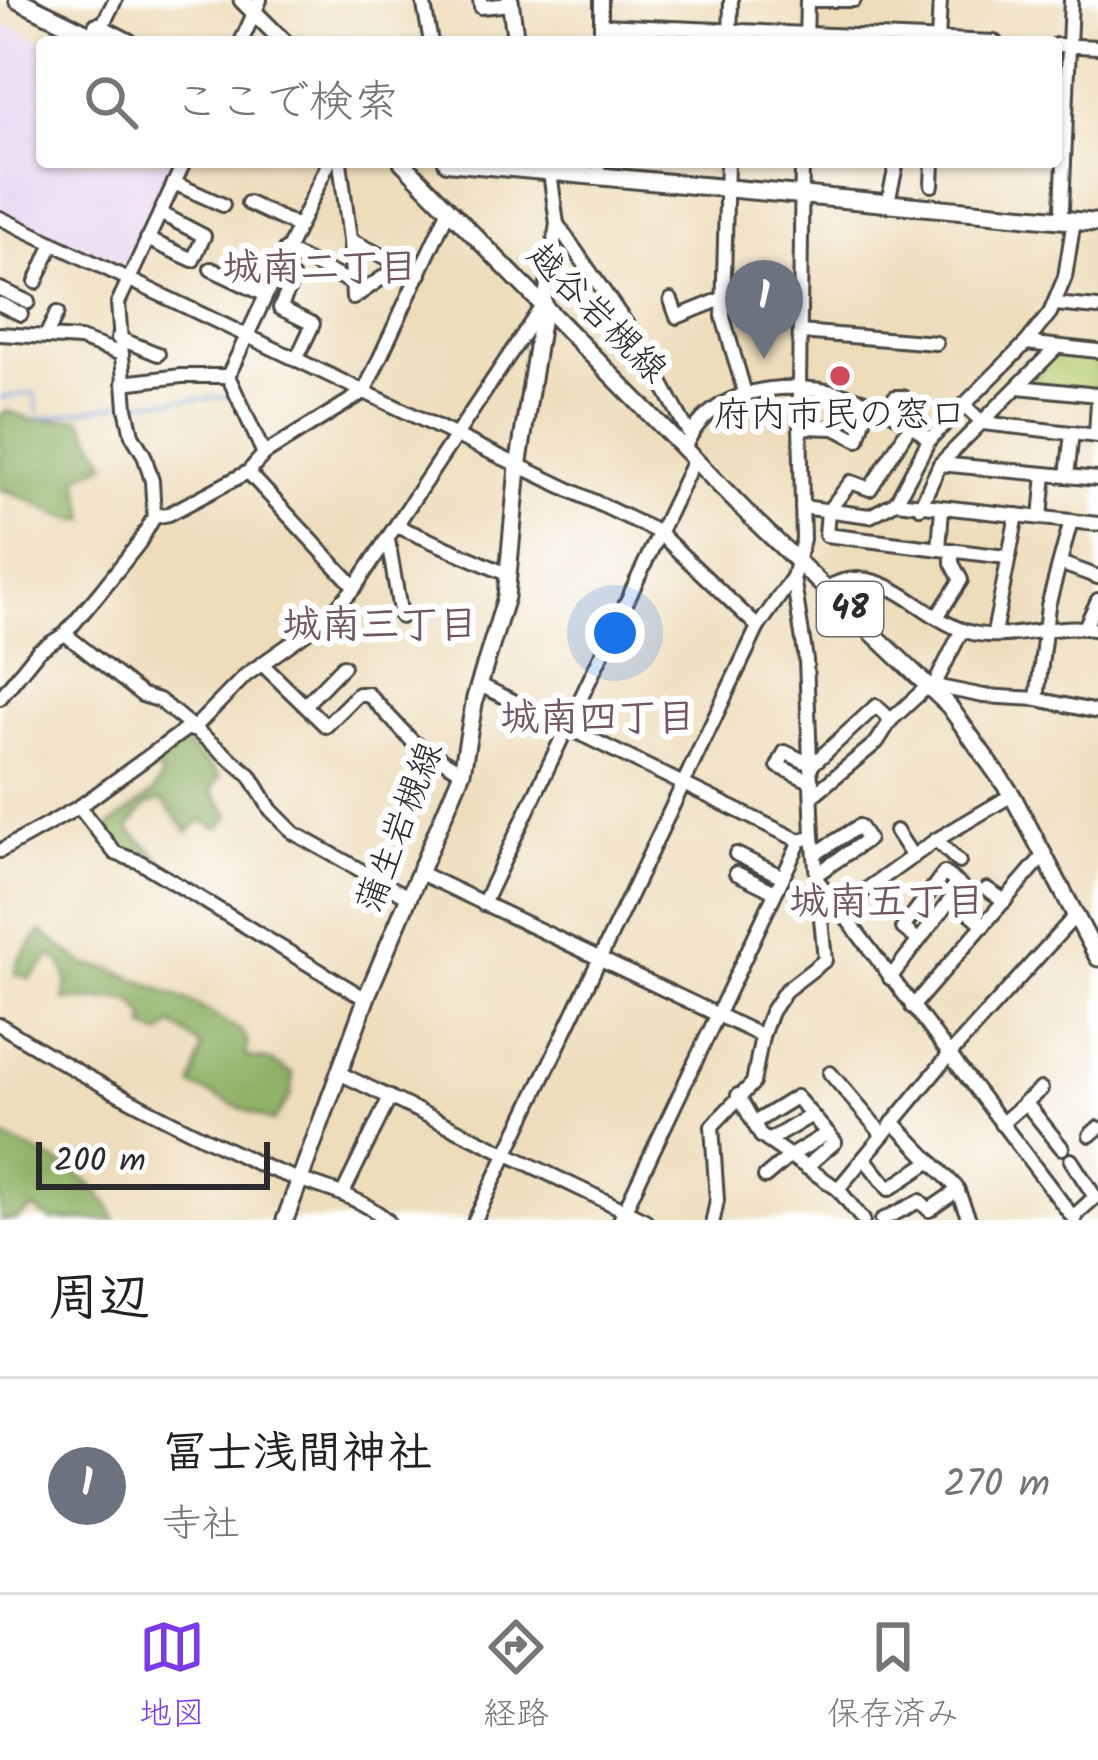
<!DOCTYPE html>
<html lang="ja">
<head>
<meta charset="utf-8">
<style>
	:root { --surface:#fff; --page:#f6f6f6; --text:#222; --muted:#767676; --line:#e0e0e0; --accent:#7c3aed }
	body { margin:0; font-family:Kalam,"Klee One",sans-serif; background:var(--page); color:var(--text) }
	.scale { position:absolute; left:36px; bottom:30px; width:234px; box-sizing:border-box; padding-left:12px; border:6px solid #2b2b2b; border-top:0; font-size:33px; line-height:42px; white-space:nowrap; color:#2b2b2b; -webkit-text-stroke:9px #fff; paint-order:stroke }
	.you { position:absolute; left:615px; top:633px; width:42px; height:42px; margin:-30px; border:9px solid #fff; border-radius:50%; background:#1a73e8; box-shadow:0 0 0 18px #1a73e833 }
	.badge { display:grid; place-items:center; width:78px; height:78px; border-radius:50%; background:var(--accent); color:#fff; font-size:39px; font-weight:700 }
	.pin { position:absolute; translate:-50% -99px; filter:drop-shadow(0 3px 6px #0008) }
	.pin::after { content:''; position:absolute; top:63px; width:42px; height:36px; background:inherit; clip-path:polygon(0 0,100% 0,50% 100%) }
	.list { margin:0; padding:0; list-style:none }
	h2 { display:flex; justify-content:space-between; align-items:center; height:156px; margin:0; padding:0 48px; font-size:51px }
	h2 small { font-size:39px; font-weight:400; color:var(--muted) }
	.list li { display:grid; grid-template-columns:78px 1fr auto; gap:36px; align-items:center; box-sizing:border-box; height:216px; padding:0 48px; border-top:3px solid var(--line) }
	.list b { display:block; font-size:45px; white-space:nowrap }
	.list p { margin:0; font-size:39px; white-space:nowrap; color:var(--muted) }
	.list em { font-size:39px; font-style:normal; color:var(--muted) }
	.icon { flex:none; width:66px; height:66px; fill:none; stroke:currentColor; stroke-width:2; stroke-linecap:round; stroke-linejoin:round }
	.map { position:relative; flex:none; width:1098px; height:1220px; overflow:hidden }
	.search { position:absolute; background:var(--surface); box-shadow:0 3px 9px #0004; left:36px; right:36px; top:36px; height:132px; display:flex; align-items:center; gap:30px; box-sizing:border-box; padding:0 42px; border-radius:12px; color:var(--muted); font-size:45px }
	.sheet { height:372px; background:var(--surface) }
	nav { display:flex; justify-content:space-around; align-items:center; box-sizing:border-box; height:168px; border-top:3px solid var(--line); background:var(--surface); font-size:33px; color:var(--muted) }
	nav a { display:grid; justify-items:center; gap:6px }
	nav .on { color:var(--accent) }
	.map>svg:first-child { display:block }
	.built { fill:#e6d2f0 }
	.green { fill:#b6cf74; stroke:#707d50; stroke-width:3 }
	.forest { fill:#90b266; stroke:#5e6e48; stroke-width:3 }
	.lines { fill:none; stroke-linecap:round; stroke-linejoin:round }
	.stream { stroke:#6e9fd9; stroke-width:3 }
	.minor-casing { stroke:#484641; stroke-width:18 }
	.major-casing { stroke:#484641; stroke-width:21 }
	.highway-casing { stroke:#484641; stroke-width:22 }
	.minor { stroke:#fff; stroke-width:12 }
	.major { stroke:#fff; stroke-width:15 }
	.highway { stroke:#fff; stroke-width:16 }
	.poi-dot { fill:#d1495b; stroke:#fff; stroke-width:4.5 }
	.labels { text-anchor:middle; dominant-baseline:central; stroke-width:12; stroke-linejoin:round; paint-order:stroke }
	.shield { fill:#fff; stroke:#6b6b6b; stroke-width:3 }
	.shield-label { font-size:33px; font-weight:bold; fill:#2b2b2b }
	.street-label { font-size:36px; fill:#2b2b2b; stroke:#fff }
	.poi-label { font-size:36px; fill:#2b2b2b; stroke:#fff }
	.neighbourhood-label { font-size:39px; font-weight:bold; fill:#715663; stroke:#fff }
</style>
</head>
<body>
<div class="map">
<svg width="1098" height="1220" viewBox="0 0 1098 1220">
	<rect width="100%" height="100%" fill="#fff"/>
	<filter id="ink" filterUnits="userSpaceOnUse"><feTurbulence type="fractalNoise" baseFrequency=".00833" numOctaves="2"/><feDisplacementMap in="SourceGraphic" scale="24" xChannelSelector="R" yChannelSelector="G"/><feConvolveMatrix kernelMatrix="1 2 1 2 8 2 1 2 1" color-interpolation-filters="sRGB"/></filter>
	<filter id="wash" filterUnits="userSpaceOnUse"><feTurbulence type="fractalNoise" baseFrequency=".004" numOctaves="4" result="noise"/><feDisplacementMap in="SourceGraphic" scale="48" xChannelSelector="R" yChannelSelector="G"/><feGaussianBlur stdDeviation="2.7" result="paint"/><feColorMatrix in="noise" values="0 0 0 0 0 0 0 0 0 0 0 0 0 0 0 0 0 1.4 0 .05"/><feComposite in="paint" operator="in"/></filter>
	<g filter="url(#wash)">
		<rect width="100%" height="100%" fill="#edb"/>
		<path class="built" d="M 0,22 L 43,42 L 42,162 L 180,162 L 130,268 L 73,242 L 69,248 L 0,213 Z"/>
		<path class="green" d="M 1061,353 L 1098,357 L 1098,391 L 1028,384 L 1053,355 Z"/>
		<g class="forest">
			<path d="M 8,411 L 33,420 L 81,419 L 107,463 L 78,477 L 87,520 C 57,523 31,494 0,490 L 0,414 Z"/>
			<path d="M 181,740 L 220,776 L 211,790 L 230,816 L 219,829 L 201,820 L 188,832 L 162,800 L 145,806 L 128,828 C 140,844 160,852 167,870 L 117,848 L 103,831 L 153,793 L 162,776 L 149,761 Z"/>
			<path d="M 41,931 L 83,964 L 114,970 L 193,1003 L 241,1031 L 247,1040 L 246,1057 L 270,1061 L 293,1074 L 291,1095 L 273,1122 L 192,1086 L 202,1047 L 173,1024 L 160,1035 L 144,1027 L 146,1019 L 134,1003 L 117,999 L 64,1000 C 68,980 69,969 52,955 L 30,978 L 15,974 L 18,961 Z"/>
			<path d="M 0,1136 C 42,1156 99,1173 115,1220 L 51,1220 L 33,1208 L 16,1220 L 0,1220 Z"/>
		</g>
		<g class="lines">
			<g class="stream">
				<path d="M 0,398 L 34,393 L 40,419 L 120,404"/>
				<path d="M 132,402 L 231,397"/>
			</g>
		</g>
	</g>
	<g filter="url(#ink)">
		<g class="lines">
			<g class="minor-casing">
				<g id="minor">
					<path d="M 423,0 L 431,42"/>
					<path d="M 480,0 L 481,7 L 511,4"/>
					<path d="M 601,25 L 995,42"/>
					<path d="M 101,28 L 115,0"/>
					<path d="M 241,42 L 260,0"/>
					<path d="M 601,42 L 601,0"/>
					<path d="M 730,42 L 731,0"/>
					<path d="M 806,42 L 807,0 L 854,0"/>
					<path d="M 938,42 L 940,0"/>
					<path d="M 1056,45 L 1098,47"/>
					<path d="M 340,162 L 350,240 L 420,274"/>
					<path d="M 727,162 L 723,317 L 745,394"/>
					<path d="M 599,165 L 599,162"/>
					<path d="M 174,183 L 223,205"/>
					<path d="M 932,185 L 933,162"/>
					<path d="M 890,193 L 897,162"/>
					<path d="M 248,203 L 297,226"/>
					<path d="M 1062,208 L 1071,0"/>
					<path d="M 0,218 L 658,532 L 758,627"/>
					<path d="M 557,224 L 641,345 L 690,435"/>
					<path d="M 147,239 L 193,260 L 204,236 L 160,213"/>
					<path d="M 350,240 L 353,298 L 401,265"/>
					<path d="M 285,250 L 352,283"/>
					<path d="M 211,269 L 264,294"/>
					<path d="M 275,271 L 293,279 L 280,308 L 313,324 L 296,360"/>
					<path d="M 36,282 L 53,243"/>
					<path d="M 0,289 L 28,302"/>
					<path d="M 671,300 L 677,317 L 724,298"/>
					<path d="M 0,304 L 21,314"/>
					<path d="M 1055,304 L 1098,308"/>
					<path d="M 800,332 L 936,343"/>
					<path d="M 0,334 L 80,339 L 119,353"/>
					<path d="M 46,336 L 57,313"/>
					<path d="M 118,338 L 158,354"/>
					<path d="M 1026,343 L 1098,351"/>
					<path d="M 123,383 L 181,376 L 228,376"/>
					<path d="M 1018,387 L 1098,395"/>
					<path d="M 964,405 L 983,423 L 1098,436"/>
					<path d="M 886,410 L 895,397 L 903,397 L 920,410 L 870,489 L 851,482 L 828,511 L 826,535 L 1006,557"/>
					<path d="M 800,427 L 835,428 L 858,440 L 869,403"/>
					<path d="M 1096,435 L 1098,401"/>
					<path d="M 685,447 C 722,357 874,382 929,440"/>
					<path d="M 264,454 L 228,376 L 329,162"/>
					<path d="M 940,464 L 1098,479"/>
					<path d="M 248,472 L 355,587"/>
					<path d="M 1067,476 L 1072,433"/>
					<path d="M 896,502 L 1098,524"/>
					<path d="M 802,507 L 870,516 L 896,502 L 929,440 L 1026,343 L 1050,313 L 1065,277 L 1074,220"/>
					<path d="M 920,507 L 940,464 L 1057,347"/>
					<path d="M 154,517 L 169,514 L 248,472 L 264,454 L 364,392 L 449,209"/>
					<path d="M 1041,517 L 1045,474"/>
					<path d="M 397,526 L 509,575"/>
					<path d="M 388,540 L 401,617"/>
					<path d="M 939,549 L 942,508"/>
					<path d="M 1060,563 L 1098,577"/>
					<path d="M 827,588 C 878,556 920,617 965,631 C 1009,645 1054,620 1098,630"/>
					<path d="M 937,617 L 961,580 L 952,563 L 952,550"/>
					<path d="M 1085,627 L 1098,600"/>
					<path d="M 994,633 L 1017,515"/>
					<path d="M 65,634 L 142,695 L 159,700 L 250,775 L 271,810 L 294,833 L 407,896"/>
					<path d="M 262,664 L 326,726 L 358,694 L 368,694 L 413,742 L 462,772"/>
					<path d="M 478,684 L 800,841"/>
					<path d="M 934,686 L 962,630"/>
					<path d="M 0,698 L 38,651 L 65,634 L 101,591 L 139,543 L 154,517 L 152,481 L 144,455 L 132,435 L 126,408 L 118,303 L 184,162"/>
					<path d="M 1037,699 L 1048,606 L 1071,521"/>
					<path d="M 305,705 L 343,666"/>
					<path d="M 192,730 L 246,675 L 327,618 L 355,587 L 544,303 L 557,224 L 550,172"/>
					<path d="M 812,782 L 778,766 L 785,752 L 812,765 L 876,706 L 891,720"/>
					<path d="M 812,796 L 877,742 L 891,720 L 929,685 L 984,696 L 1037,699 L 1098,712"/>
					<path d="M 79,807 L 115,853 L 140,862 L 366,999"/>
					<path d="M 896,831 L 913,857"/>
					<path d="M 936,840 L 959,862"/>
					<path d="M 0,851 L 79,807 L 189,727"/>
					<path d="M 736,854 L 783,877"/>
					<path d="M 815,854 L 859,826 L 868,839 L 817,874"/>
					<path d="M 418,872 L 762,1036"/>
					<path d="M 736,873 L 775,892"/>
					<path d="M 819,882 L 1075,1220"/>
					<path d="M 987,889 L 1005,901"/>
					<path d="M 952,897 L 984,925"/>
					<path d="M 483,904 L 695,458"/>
					<path d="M 839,909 L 936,840 L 1012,795"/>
					<path d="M 890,978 L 961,886 L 944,873 L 903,928 L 918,940"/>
					<path d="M 912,1007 L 1045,854"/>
					<path d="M 0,1025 C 84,1078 171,1123 261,1165 C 304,1185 350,1189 387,1220"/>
					<path d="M 339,1073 L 645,1220"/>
					<path d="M 830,1073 L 883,1135"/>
					<path d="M 738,1095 L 761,1136 L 838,1189 L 863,1220"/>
					<path d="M 1025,1102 L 1062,1148"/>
					<path d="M 893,1122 L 956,1187 L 969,1219"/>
					<path d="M 754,1123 L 796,1097 L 835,1142 L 806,1167"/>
					<path d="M 1001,1124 L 1041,1089"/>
					<path d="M 1090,1135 L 1098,1128"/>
					<path d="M 768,1141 L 812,1115"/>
					<path d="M 864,1158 L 889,1189 L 931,1161"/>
					<path d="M 1071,1160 L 1095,1197 L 1073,1217"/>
					<path d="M 765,1177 L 790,1156 L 828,1133"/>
					<path d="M 838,1189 L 950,1054 L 1075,916"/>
					<path d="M 344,1191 L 390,1097"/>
					<path d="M 475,1220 L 758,627 L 793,577"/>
					<path d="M 620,1220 L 800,841 L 813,836"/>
					<path d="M 713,1220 L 717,1200 L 712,1126 L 753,1083 L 762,1036 L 771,1012 L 785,991 L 825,960 L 813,836 L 806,660 L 793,577 L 803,539 L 799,387 L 802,162"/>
					<path d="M 882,1220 L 920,1201 L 929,1210 L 958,1190"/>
				</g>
			</g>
			<g class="major-casing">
				<g id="major">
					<path d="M 242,0 L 284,42"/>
					<path d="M 510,0 L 516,42"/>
					<path d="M 402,162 L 753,519 L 949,706 L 1012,795 L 1098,958"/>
					<path d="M 285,1220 L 369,991 L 462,772 L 475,698 L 506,597 L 518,467 L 544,303"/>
				</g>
			</g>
			<g class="highway-casing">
				<g id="highway">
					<path d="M 18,0 L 105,42"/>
					<path d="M 97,26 L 128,42"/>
					<path d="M 447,162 L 1098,223"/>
				</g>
			</g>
			<use href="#minor" class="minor"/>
			<use href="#major" class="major"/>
			<use href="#highway" class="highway"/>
		</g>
	</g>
	<circle class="poi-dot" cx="840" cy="376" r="12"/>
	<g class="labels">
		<rect class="shield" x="817" y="582" width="66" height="54" rx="9"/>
		<g class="shield-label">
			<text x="850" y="609">48</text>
		</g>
		<g class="street-label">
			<text transform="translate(596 314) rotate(45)">越谷岩槻線</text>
			<text transform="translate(401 828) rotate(-69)">蒲生岩槻線</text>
		</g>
		<g class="poi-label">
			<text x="840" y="416">府内市民の窓口</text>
		</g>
		<g class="neighbourhood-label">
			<text x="320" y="270">城南二丁目</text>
			<text x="380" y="627">城南三丁目</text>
			<text x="598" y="720">城南四丁目</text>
			<text x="887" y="904">城南五丁目</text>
		</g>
	</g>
</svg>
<div class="scale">200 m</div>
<div class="you"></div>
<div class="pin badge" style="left:764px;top:359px;background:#6b7280">1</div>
<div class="search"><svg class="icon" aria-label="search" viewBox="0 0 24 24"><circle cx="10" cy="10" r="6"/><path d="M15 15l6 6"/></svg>ここで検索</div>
</div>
<section class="sheet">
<h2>周辺<small></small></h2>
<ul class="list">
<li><span class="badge" style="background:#6b7280">1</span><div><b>冨士浅間神社</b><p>寺社</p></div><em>270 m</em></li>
</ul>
</section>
<nav>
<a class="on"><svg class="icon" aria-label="map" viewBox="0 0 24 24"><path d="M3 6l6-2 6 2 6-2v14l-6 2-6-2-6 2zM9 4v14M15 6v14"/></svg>地図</a>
<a><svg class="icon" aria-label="directions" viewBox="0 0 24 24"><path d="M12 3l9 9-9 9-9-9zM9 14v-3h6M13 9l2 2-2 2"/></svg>経路</a>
<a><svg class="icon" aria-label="saved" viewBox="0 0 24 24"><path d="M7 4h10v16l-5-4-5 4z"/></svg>保存済み</a>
</nav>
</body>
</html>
